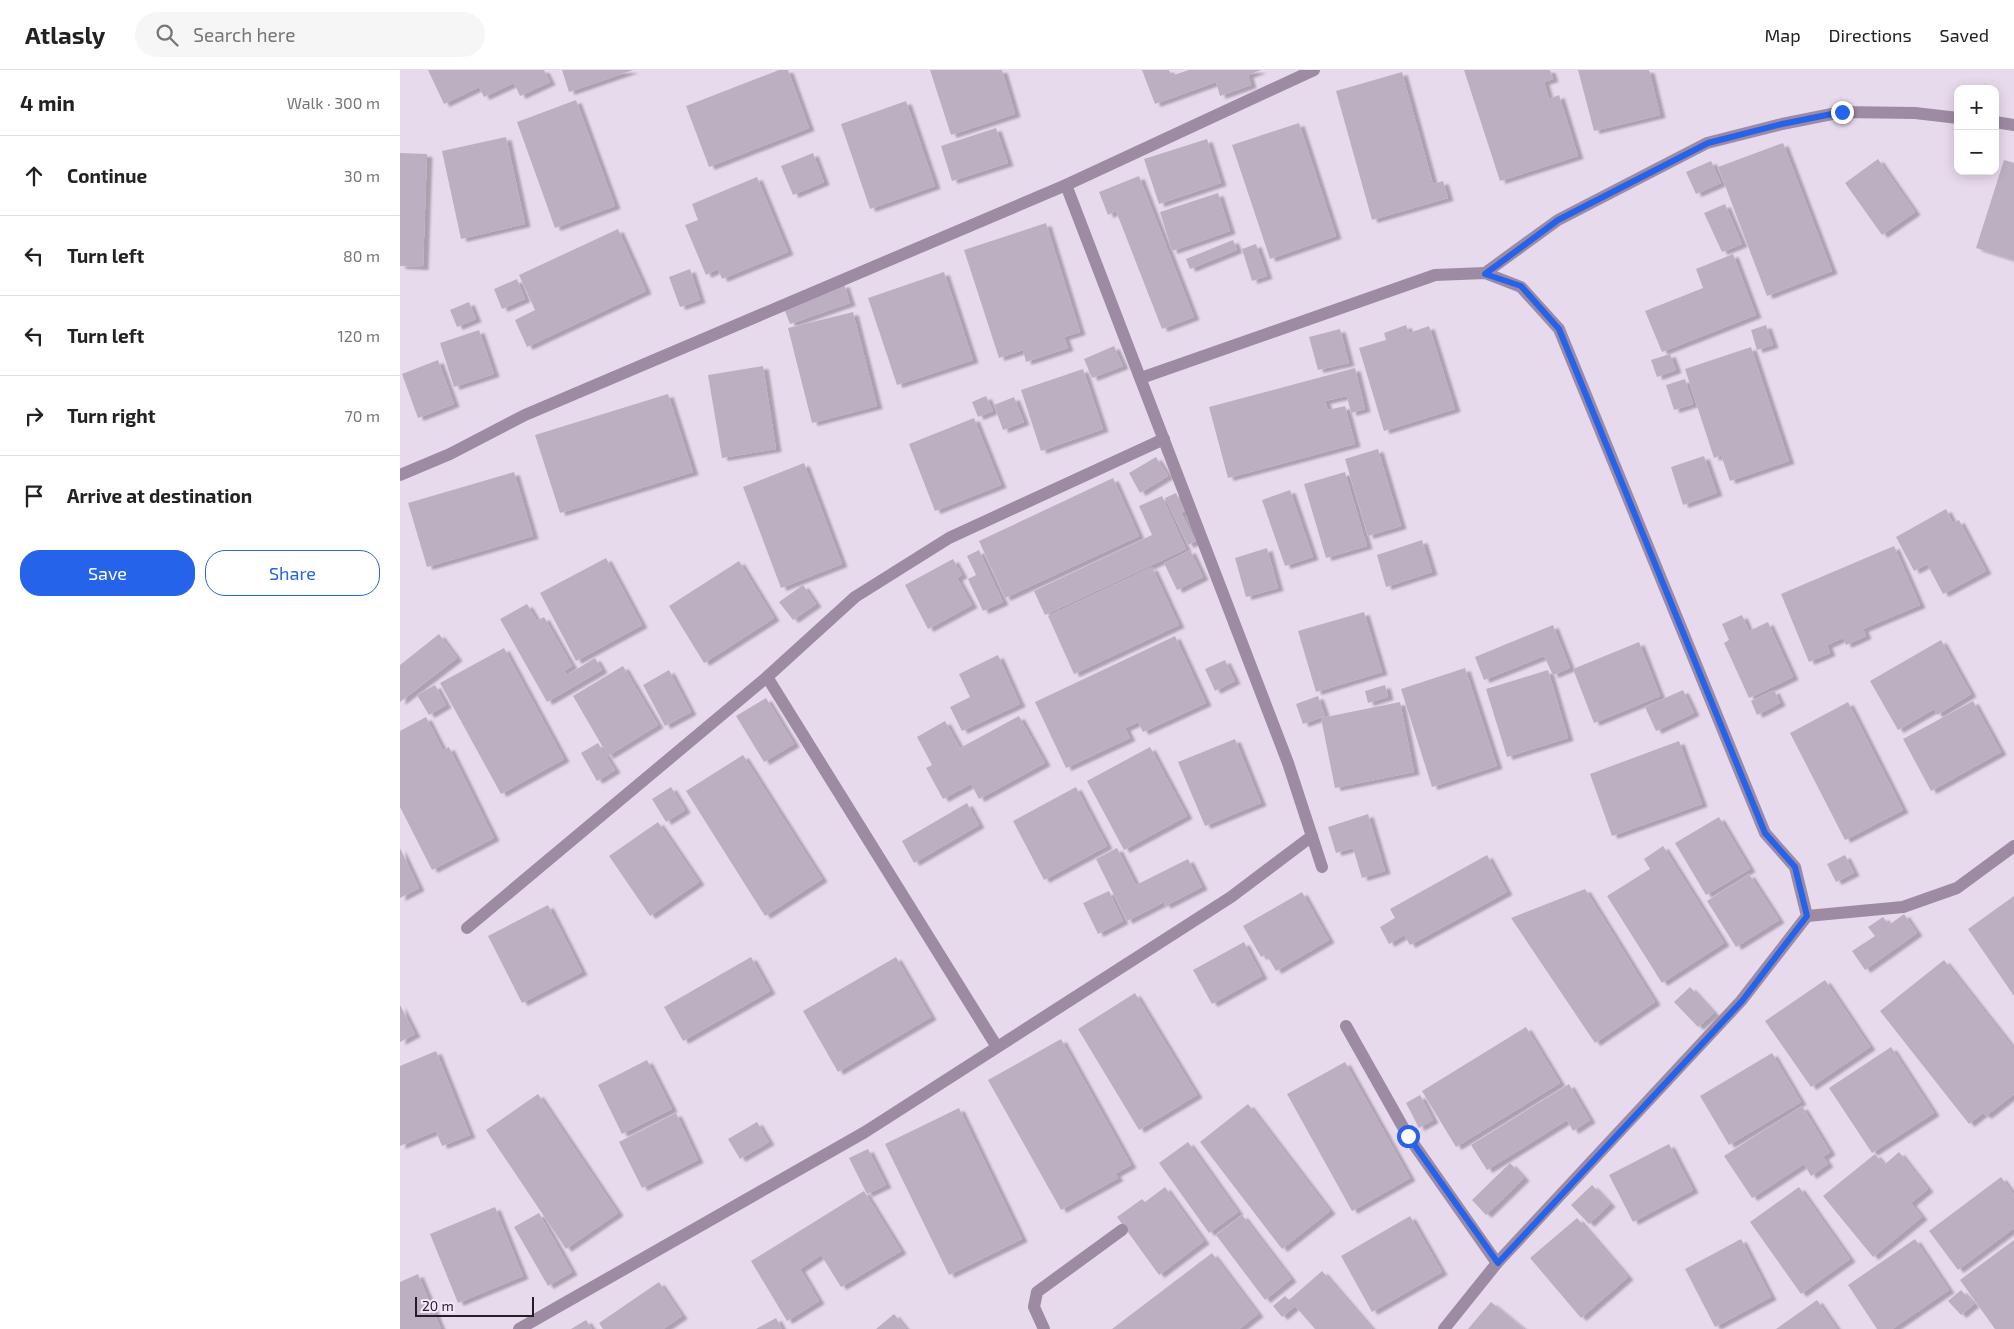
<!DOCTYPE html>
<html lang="en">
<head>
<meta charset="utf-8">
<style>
	:root { --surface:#fff; --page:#f6f6f6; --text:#222; --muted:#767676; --line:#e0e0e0; --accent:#2563eb }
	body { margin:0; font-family:"Exo 2",sans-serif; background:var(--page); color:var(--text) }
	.controls { position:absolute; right:15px; top:15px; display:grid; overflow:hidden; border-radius:10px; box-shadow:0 2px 12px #0003 }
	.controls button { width:45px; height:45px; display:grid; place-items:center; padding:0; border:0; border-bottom:1px solid var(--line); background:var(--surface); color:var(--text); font:25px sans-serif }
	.scale { position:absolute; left:15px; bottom:12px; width:119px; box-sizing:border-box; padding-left:5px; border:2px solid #241f26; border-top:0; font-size:14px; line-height:18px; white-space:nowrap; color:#241f26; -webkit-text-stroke:4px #f5e7fa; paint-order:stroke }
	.stop { position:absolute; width:15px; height:15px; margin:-11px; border:4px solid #2563eb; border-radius:50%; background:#fff }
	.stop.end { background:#2563eb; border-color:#fff; box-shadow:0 1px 5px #0008 }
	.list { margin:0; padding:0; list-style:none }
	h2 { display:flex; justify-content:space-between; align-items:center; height:65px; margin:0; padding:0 20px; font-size:21px }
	h2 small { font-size:16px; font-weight:400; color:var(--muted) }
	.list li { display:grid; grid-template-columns:32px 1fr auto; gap:15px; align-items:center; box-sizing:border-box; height:80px; padding:0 20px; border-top:1px solid var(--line) }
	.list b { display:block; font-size:19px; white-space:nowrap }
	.list em { font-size:16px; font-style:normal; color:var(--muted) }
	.actions { display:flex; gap:10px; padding:15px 20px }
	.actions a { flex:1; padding:11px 0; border:1px solid var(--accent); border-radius:20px; text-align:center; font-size:18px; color:var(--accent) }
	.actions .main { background:var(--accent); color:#fff }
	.icon { flex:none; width:28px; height:28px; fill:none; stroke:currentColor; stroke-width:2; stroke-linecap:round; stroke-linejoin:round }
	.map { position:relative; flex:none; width:1614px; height:1259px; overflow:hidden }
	header { display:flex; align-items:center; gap:30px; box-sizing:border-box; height:70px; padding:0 25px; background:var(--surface); border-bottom:1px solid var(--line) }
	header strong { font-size:24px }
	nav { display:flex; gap:28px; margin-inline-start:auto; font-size:18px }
	.search { width:350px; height:45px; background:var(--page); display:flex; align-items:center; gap:12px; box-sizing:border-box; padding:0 18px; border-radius:28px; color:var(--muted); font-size:19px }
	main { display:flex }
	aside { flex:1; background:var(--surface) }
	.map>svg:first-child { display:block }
	.building { fill:#bdafc2; filter:url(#shadow) }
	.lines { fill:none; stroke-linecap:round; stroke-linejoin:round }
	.service { stroke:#9d8ba3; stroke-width:12 }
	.minor { stroke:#9d8ba3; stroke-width:12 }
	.route { stroke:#2563eb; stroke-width:6 }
</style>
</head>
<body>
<header>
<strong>Atlasly</strong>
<div class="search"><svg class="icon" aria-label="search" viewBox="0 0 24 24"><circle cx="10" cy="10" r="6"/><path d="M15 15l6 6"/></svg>Search here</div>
<nav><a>Map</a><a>Directions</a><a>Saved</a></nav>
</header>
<main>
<aside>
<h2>4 min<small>Walk · 300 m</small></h2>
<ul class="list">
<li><svg class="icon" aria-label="ahead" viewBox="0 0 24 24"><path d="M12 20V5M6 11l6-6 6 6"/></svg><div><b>Continue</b></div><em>30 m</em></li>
<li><svg class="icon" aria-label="left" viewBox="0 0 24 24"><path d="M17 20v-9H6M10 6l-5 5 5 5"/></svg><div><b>Turn left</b></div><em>80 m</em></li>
<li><svg class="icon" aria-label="left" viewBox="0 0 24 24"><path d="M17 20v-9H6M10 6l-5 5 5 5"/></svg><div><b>Turn left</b></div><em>120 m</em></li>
<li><svg class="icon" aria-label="right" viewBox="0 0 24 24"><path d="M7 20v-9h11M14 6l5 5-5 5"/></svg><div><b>Turn right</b></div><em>70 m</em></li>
<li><svg class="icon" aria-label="arrive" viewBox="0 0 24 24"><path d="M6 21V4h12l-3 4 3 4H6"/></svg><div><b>Arrive at destination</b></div></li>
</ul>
<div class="actions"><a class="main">Save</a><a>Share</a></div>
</aside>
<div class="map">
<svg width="1614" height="1259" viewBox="0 0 1614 1259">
	<defs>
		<filter id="shadow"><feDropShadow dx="5.5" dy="3" stdDeviation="1" flood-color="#0004"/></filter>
	</defs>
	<rect width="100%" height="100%" fill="#e8daed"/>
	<g class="building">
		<path d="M 28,0 L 144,0 L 150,12 L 120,26 L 114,13 L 84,27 L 79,17 L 44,34 Z"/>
		<path d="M 162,0 L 233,0 L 169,22 Z"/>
		<path d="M 379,0 L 388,0 L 409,58 L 309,97 L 286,36 Z"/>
		<path d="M 530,0 L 602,0 L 615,44 L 551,65 Z"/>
		<path d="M 742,0 L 769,0 L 771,6 L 789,0 L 861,0 L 848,5 L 851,15 L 820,26 L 816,12 L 755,34 Z"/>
		<path d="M 1064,0 L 1150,0 L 1153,9 L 1144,12 L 1149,29 L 1159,25 L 1178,86 L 1100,111 Z"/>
		<path d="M 1178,0 L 1249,0 L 1260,45 L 1194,61 Z"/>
		<path d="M 1002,2 L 1033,114 L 1043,111 L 1048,128 L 972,150 L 936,21 Z"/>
		<path d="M 176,30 L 215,136 L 155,158 L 117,52 Z"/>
		<path d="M 506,31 L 535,116 L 470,139 L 441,54 Z"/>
		<path d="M 899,53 L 936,166 L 870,189 L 832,75 Z"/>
		<path d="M 596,58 L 608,93 L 552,111 L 541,76 Z"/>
		<path d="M 106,67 L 125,154 L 61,169 L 42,81 Z"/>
		<path d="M 807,69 L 821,113 L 759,134 L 744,89 Z"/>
		<path d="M 1383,73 L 1432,201 L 1367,226 L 1318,97 Z"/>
		<path d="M 0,83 L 27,84 L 23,197 L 0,196 Z"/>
		<path d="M 413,83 L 424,112 L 393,125 L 381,96 Z"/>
		<path d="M 1478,89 L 1515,142 L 1482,165 L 1445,113 Z"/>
		<path d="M 1604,90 L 1614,93 L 1614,190 L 1576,178 Z"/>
		<path d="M 1311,91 L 1321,113 L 1296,124 L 1286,102 Z"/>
		<path d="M 739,106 L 794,247 L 762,259 L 716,141 L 708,145 L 699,122 Z"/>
		<path d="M 357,107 L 388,182 L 322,209 L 318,199 L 306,205 L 285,155 L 298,150 L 292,134 Z"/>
		<path d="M 818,123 L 830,161 L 772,181 L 760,142 Z"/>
		<path d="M 1325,134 L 1342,174 L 1322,182 L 1304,143 Z"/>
		<path d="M 646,153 L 680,262 L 664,267 L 668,278 L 626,292 L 623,280 L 599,288 L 564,180 Z"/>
		<path d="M 218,159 L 246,221 L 127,277 L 115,250 L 135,240 L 119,205 Z"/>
		<path d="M 833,170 L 837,180 L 790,199 L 786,189 Z"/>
		<path d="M 856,174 L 867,206 L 852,211 L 842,179 Z"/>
		<path d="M 1333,184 L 1356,245 L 1262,282 L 1245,241 L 1303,218 L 1296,199 Z"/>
		<path d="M 290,199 L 300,230 L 280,237 L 269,207 Z"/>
		<path d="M 544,202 L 573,290 L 497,315 L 468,228 Z"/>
		<path d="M 117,209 L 125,229 L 102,239 L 94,219 Z"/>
		<path d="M 444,214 L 450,233 L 390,254 L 383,236 Z"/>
		<path d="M 69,232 L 76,249 L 57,257 L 50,240 Z"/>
		<path d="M 453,242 L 477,336 L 412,353 L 388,258 Z"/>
		<path d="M 1006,255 L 1009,263 L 1029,256 L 1055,339 L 984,361 L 959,278 L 986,270 L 984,263 Z"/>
		<path d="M 1366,255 L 1373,275 L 1357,280 L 1351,260 Z"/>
		<path d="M 940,259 L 949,293 L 918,300 L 909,267 Z"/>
		<path d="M 79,260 L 94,304 L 54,317 L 40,273 Z"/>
		<path d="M 714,276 L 723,296 L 692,308 L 684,289 Z"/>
		<path d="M 1351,277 L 1389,391 L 1330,411 L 1321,385 L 1314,388 L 1285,299 Z"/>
		<path d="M 1270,284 L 1276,300 L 1257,307 L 1251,290 Z"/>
		<path d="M 38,290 L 54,334 L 18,348 L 2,304 Z"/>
		<path d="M 363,296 L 376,379 L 322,388 L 308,305 Z"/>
		<path d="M 955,298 L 965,339 L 951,343 L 947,326 L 925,331 L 928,340 L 945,336 L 955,374 L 828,408 L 809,337 Z"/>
		<path d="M 683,299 L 703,359 L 641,381 L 621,320 Z"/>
		<path d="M 1285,309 L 1293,334 L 1274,340 L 1266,315 Z"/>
		<path d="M 268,324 L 293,402 L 160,443 L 135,365 Z"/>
		<path d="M 586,326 L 593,341 L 578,347 L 572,332 Z"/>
		<path d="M 614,327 L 624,352 L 603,360 L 594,335 Z"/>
		<path d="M 574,348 L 601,415 L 535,441 L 509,374 Z"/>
		<path d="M 978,379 L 1001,456 L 968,466 L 945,389 Z"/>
		<path d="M 1304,386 L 1317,423 L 1283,435 L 1271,397 Z"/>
		<path d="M 756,387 L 768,406 L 740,423 L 729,403 Z"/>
		<path d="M 404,393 L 442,494 L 381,518 L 343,417 Z"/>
		<path d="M 114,402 L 133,466 L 27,497 L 8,433 Z"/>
		<path d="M 945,402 L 967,476 L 926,488 L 904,414 Z"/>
		<path d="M 713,408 L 739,466 L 605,528 L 579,471 Z"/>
		<path d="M 890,420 L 913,487 L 885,496 L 862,430 Z"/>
		<path d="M 776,423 L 785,441 L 781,443 L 796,471 L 788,475 L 765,428 Z"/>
		<path d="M 762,426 L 786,479 L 645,545 L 634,521 L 752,465 L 739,436 Z"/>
		<path d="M 1546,439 L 1553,453 L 1559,450 L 1586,501 L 1543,524 L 1527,494 L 1514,501 L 1496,467 Z"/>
		<path d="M 1022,470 L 1032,502 L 986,517 L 977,485 Z"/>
		<path d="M 1494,476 L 1520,535 L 1463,559 L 1466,566 L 1446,575 L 1443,568 L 1427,575 L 1430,583 L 1409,592 L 1381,524 Z"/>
		<path d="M 867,478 L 878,518 L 846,527 L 835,488 Z"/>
		<path d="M 579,480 L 603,532 L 583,541 L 568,509 L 576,505 L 567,486 Z"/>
		<path d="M 790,480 L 803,507 L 777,520 L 764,493 Z"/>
		<path d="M 206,488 L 242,555 L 176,591 L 140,523 Z"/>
		<path d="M 553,489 L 562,505 L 557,508 L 572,535 L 528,559 L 505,515 Z"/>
		<path d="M 339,491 L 374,548 L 304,593 L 269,536 Z"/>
		<path d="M 752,497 L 779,555 L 674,604 L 648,546 Z"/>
		<path d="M 403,515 L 416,534 L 393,550 L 379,532 Z"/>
		<path d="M 127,534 L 137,551 L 144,547 L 172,596 L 164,601 L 167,605 L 195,588 L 202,600 L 147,632 L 100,549 Z"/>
		<path d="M 964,542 L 982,602 L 916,622 L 898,561 Z"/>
		<path d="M 1342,545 L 1349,561 L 1368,552 L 1393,607 L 1349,628 L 1324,573 L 1329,570 L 1322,554 Z"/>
		<path d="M 1153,555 L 1170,598 L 1153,605 L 1144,586 L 1084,610 L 1075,587 Z"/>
		<path d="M 39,564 L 57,588 L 0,632 L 0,595 Z"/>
		<path d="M 775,566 L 806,633 L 743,662 L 738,652 L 725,658 L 730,668 L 666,698 L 635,632 Z"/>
		<path d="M 1541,570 L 1571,624 L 1537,645 L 1534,639 L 1498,660 L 1470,611 Z"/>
		<path d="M 1239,572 L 1260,626 L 1194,653 L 1173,599 Z"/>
		<path d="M 104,578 L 164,689 L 101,724 L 40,613 Z"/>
		<path d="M 598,585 L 620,634 L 562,661 L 550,637 L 570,627 L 559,604 Z"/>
		<path d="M 825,590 L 835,611 L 815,621 L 805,599 Z"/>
		<path d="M 223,596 L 258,655 L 208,686 L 173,626 Z"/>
		<path d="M 1065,598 L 1097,696 L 1032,717 L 1001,619 Z"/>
		<path d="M 269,600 L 291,642 L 265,656 L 243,615 Z"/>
		<path d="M 1148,600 L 1168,668 L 1107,687 L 1086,619 Z"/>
		<path d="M 35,615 L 46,635 L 29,645 L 17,625 Z"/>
		<path d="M 985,615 L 988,627 L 968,633 L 965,621 Z"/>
		<path d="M 1283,620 L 1294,643 L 1256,661 L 1245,637 Z"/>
		<path d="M 1374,620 L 1380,633 L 1357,645 L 1351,631 Z"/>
		<path d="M 918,626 L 925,646 L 903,654 L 896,634 Z"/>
		<path d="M 366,628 L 394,674 L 364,692 L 336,646 Z"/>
		<path d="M 1573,631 L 1601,682 L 1531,721 L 1503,669 Z"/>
		<path d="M 1000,632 L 1014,702 L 935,718 L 921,648 Z"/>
		<path d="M 1448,632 L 1503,740 L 1445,770 L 1390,663 Z"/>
		<path d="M 619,646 L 645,693 L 579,729 L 571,714 L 543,729 L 526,698 L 532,695 L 517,667 L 545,651 L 560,678 Z"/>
		<path d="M 26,647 L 43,680 L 49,677 L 94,768 L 32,800 L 0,737 L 0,661 Z"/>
		<path d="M 835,669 L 861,733 L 805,756 L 778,692 Z"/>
		<path d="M 1279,671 L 1302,734 L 1212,766 L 1190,704 Z"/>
		<path d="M 198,673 L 215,700 L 197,711 L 181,683 Z"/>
		<path d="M 750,677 L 787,746 L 724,780 L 687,711 Z"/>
		<path d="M 343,685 L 422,809 L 365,846 L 286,721 Z"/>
		<path d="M 271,717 L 285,740 L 266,752 L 252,729 Z"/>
		<path d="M 676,717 L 707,776 L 644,810 L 613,751 Z"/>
		<path d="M 567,733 L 579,755 L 514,793 L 502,771 Z"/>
		<path d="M 968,744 L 985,801 L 962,808 L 953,778 L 936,783 L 928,757 Z"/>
		<path d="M 1319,747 L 1350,799 L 1306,825 L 1275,773 Z"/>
		<path d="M 258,752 L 299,812 L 250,846 L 209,786 Z"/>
		<path d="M 1263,776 L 1324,873 L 1262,913 L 1207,826 L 1250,799 L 1244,789 Z"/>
		<path d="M 0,778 L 19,818 L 0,828 Z"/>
		<path d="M 717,778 L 736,815 L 788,789 L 802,817 L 765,836 L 764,832 L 727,851 L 696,789 Z"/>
		<path d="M 1087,785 L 1107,822 L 1010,875 L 1004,865 L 989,874 L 980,857 L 995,848 L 990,839 Z"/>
		<path d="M 1445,785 L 1454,803 L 1436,812 L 1427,794 Z"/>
		<path d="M 1349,804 L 1379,850 L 1336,877 L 1307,831 Z"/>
		<path d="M 1185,819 L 1255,932 L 1195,973 L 1111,848 Z"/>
		<path d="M 709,821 L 723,851 L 698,864 L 683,833 Z"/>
		<path d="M 902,822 L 929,870 L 876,901 L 866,884 L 861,887 L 843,856 Z"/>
		<path d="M 1614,826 L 1614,926 L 1568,859 Z"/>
		<path d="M 148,835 L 182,902 L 122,933 L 88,866 Z"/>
		<path d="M 1504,844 L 1517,863 L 1465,900 L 1452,881 L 1475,866 L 1468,857 L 1483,847 L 1489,855 Z"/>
		<path d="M 844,872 L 862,906 L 812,934 L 793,900 Z"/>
		<path d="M 351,887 L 370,921 L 283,971 L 264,937 Z"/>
		<path d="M 496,887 L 531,947 L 438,1002 L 403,941 Z"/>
		<path d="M 1544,890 L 1614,979 L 1614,1024 L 1586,1046 L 1583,1043 L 1569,1054 L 1480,941 Z"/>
		<path d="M 1425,910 L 1470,977 L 1411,1017 L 1365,951 Z"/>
		<path d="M 1290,917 L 1314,943 L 1298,957 L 1274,932 Z"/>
		<path d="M 735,923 L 797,1025 L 739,1060 L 678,959 Z"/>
		<path d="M 0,935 L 15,964 L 0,972 Z"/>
		<path d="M 1126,957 L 1160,1013 L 1056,1077 L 1022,1021 Z"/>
		<path d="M 661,969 L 731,1095 L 715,1104 L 718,1108 L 661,1140 L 588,1010 Z"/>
		<path d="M 1491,977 L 1534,1043 L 1472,1083 L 1429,1018 Z"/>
		<path d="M 36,981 L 70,1065 L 42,1076 L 36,1061 L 0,1076 L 0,996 Z"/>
		<path d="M 1372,983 L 1401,1032 L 1329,1075 L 1300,1026 Z"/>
		<path d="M 247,990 L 272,1039 L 222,1064 L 198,1015 Z"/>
		<path d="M 945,992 L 1010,1108 L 952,1141 L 887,1024 Z"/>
		<path d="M 1169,1014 L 1190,1050 L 1173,1061 L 1167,1050 L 1087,1100 L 1071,1075 Z"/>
		<path d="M 138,1024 L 218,1143 L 166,1179 L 86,1060 Z"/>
		<path d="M 1020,1025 L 1033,1050 L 1019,1058 L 1006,1033 Z"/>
		<path d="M 848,1034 L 930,1141 L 882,1179 L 800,1072 Z"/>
		<path d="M 1402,1036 L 1430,1082 L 1423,1087 L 1428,1094 L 1411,1106 L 1404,1094 L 1352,1128 L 1324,1086 Z"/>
		<path d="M 559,1038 L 622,1169 L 549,1205 L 485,1074 Z"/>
		<path d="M 276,1043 L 298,1090 L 242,1118 L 219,1072 Z"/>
		<path d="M 357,1052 L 369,1072 L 340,1089 L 328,1069 Z"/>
		<path d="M 788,1072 L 838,1142 L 809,1163 L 759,1093 Z"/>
		<path d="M 1269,1074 L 1293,1120 L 1233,1152 L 1209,1105 Z"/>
		<path d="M 468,1079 L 486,1115 L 467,1124 L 449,1088 Z"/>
		<path d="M 1499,1082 L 1528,1119 L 1511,1133 L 1522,1147 L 1473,1187 L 1423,1126 L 1475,1084 L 1484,1095 Z"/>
		<path d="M 1110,1093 L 1124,1108 L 1086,1145 L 1072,1130 Z"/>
		<path d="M 1601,1107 L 1614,1125 L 1614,1158 L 1558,1200 L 1529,1161 Z"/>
		<path d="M 1192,1115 L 1210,1134 L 1189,1154 L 1171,1135 Z"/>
		<path d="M 765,1117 L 804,1171 L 759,1205 L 717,1147 L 742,1129 L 745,1132 Z"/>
		<path d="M 1399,1117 L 1450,1189 L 1401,1224 L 1350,1152 Z"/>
		<path d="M 464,1121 L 501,1181 L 441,1217 L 421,1185 L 400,1199 L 419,1231 L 387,1251 L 351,1191 Z"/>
		<path d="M 95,1137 L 123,1206 L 58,1233 L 30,1164 Z"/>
		<path d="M 139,1143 L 172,1202 L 148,1216 L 114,1157 Z"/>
		<path d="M 842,1145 L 891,1209 L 865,1230 L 816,1165 Z"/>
		<path d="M 1010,1146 L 1042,1202 L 972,1242 L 941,1186 Z"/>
		<path d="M 1177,1148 L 1228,1207 L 1181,1248 L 1130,1188 Z"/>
		<path d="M 1341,1169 L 1371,1227 L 1315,1257 L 1285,1199 Z"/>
		<path d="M 1515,1169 L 1549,1220 L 1492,1259 L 1477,1259 L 1448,1215 Z"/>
		<path d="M 1614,1170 L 1614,1259 L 1595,1259 L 1560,1210 Z"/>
		<path d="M 812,1183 L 858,1244 L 839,1259 L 712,1259 Z"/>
		<path d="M 922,1201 L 972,1259 L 915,1259 L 895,1236 L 882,1247 L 873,1236 L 885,1226 L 889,1230 Z"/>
		<path d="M 18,1204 L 41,1259 L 0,1259 L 0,1212 Z"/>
		<path d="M 259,1212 L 282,1246 L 263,1259 L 203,1259 L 199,1253 Z"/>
		<path d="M 1561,1220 L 1574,1234 L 1561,1245 L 1548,1231 Z"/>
		<path d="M 1417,1230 L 1437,1259 L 1376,1259 Z"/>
		<path d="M 1091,1232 L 1124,1259 L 1068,1259 Z"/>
		<path d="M 494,1244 L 506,1259 L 476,1259 Z"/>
		<path d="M 376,1248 L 382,1259 L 356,1259 Z"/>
		<path d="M 186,1250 L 192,1259 L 171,1259 Z"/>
	</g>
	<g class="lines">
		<path class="service" d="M 644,1259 L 634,1237 L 637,1222 L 722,1160"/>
		<g class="minor">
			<path d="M 1595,52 L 1614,55"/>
			<path d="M 666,115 L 888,693 L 922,797"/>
			<path d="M 1085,203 L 1158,150 L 1307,73 L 1382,54 L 1442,42 L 1515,43 L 1558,48"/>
			<path d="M 741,308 L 1035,205 L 1085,203 L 1121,217 L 1159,259 L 1365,763 L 1395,797 L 1407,846 L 1341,931 L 1097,1193"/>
			<path d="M 0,405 L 50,384 L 125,345 L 666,115 L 914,0"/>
			<path d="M 367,607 L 597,977"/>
			<path d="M 1407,846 L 1503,837 L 1557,818 L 1614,776"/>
			<path d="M 67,858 L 367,607 L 455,527 L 549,468 L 764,369"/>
			<path d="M 946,956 L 1008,1066 L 1097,1193 L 1044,1259"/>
			<path d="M 119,1259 L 465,1062 L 831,827 L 912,766"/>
		</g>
	</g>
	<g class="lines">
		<path class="route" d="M 1008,1066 L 1098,1193 L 1342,931 L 1407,846 L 1395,797 L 1365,763 L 1159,259 L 1121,216 L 1085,204 L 1158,150 L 1308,73 L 1382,54 L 1442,42"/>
	</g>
</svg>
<div class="controls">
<button>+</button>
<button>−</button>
</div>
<div class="scale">20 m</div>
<div class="stop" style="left:1008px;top:1066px"></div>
<div class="stop end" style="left:1442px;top:42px"></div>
</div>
</main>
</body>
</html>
